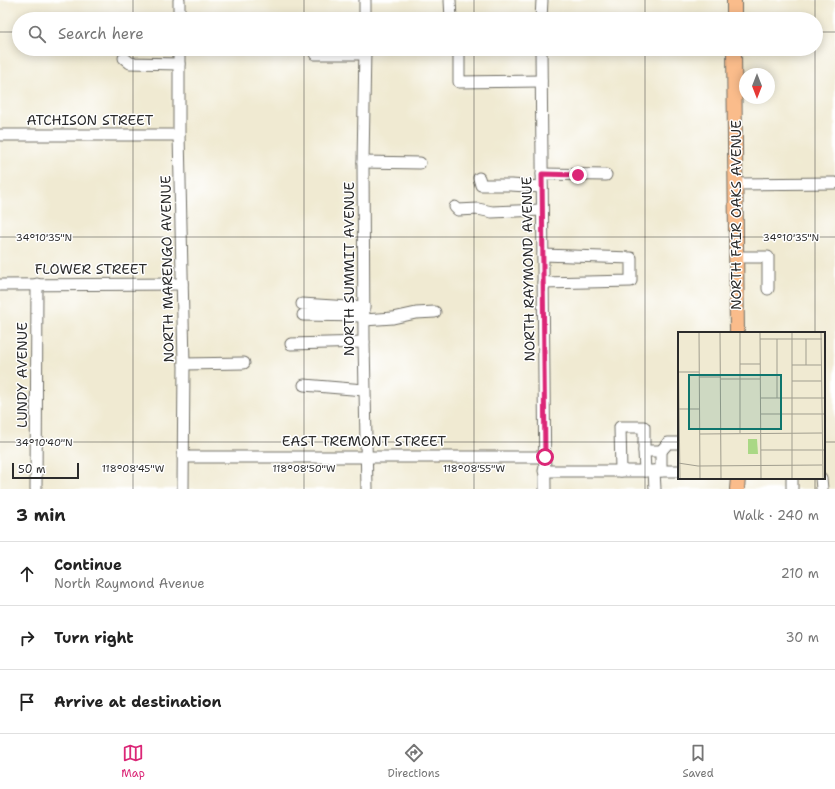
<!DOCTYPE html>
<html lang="en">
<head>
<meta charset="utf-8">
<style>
	:root { --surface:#fff; --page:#f2f2f2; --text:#222; --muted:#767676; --line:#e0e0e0; --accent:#db2777 }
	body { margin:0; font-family:"Shantell Sans",sans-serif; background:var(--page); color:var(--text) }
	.compass { position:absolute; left:739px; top:68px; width:36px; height:36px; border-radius:50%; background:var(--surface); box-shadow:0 2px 10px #0003; rotate:180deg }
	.scale { position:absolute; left:12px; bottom:10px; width:67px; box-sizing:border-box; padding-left:4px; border:2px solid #2b2b2b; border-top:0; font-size:11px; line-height:14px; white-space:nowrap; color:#2b2b2b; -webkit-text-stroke:3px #fff; paint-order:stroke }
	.stop { position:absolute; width:12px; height:12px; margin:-9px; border:3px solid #db2777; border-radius:50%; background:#fff }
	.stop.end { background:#db2777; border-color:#fff; box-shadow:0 1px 4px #0008 }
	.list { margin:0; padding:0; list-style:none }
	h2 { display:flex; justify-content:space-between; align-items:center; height:52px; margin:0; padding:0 16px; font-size:17px }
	h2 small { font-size:13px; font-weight:400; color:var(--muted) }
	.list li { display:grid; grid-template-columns:26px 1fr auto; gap:12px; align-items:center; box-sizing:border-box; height:64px; padding:0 16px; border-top:1px solid var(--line) }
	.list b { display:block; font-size:15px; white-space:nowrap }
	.list p { margin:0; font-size:13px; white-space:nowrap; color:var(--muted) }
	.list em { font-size:13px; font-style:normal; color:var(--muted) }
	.icon { flex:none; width:22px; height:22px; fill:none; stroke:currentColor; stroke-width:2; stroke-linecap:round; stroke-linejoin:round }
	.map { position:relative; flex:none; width:835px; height:489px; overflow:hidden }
	.search { position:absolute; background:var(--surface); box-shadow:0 2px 10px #0003; left:12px; right:12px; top:12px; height:44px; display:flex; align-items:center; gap:10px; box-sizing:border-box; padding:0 14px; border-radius:22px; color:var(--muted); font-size:15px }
	.sheet { height:244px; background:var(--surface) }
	nav { display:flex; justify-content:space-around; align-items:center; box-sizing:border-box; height:56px; border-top:1px solid var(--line); background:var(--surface); font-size:11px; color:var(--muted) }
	nav a { display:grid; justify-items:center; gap:2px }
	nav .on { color:var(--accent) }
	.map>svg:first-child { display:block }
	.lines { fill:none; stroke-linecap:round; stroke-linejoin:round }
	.minor-casing { stroke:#706e65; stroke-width:13 }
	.major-casing { stroke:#706e65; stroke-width:16 }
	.minor { stroke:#fff; stroke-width:11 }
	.major { stroke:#fabc8b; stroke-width:14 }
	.route { stroke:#db2777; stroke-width:5 }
	.ticks { fill:none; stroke:#2b2b2b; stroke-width:1; stroke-opacity:0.45 }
	.labels { text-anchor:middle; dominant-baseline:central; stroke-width:3; stroke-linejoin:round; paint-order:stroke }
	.street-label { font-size:14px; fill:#2b2b2b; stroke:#fff }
	.inset-road { fill:none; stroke:#a19e8f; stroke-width:1 }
	.view { fill:#0f766e; fill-opacity:0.15; stroke:#0f766e; stroke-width:2 }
	.inset-edge { fill:none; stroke:#2b2b2b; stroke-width:2 }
	.ticks-label { font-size:10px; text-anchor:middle; fill:#2b2b2b; stroke:#fff; stroke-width:3; stroke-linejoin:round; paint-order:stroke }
</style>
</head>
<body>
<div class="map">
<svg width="835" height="489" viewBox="0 0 835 489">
	<rect width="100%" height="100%" fill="#fff"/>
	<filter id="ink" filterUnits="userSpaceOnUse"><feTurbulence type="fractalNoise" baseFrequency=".025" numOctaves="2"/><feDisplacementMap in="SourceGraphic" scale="8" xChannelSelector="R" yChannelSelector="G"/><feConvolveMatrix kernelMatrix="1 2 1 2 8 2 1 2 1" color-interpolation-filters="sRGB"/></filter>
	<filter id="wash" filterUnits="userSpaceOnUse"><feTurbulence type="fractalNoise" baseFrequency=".012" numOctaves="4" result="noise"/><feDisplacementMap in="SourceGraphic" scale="16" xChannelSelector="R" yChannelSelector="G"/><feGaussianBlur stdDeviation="0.9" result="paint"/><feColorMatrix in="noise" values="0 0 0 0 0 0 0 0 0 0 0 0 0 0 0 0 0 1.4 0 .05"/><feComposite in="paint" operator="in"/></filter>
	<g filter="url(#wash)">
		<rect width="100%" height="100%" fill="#f0ead2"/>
	</g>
	<g filter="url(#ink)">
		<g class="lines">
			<g class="minor-casing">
				<g id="minor">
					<path d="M 450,0 L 451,19"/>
					<path d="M 179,19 L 179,0"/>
					<path d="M 365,19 L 365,0"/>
					<path d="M 541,19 L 542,0"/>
					<path d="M 179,49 L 179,135 L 184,364 L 183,489"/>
					<path d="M 365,49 L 363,162 L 364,342 L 367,489"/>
					<path d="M 459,49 L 459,82 L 541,81"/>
					<path d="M 541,49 L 545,489"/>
					<path d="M 315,54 L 365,54"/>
					<path d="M 124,58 L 130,63 L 179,64"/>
					<path d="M 0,135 L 179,135"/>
					<path d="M 363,162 L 420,163"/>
					<path d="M 542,174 L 606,175"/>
					<path d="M 479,178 L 481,185 L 511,185 L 542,187"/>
					<path d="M 735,184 L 835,183"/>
					<path d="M 455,207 L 458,210 L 478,209 L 492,212 L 542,210"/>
					<path d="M 543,255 L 631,258 L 631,281 L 543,283"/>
					<path d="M 736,257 L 768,257 L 768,289"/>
					<path d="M 0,285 L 182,284"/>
					<path d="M 302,304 L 349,307 L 364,306"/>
					<path d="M 303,315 L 364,316"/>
					<path d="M 364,320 L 393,318 L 416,313 L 435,312"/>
					<path d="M 291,344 L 364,342"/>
					<path d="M 184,364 L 244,363"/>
					<path d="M 304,385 L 364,390"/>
					<path d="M 661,451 L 668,443 L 679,443"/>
					<path d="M 183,457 L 545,457"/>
					<path d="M 544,471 L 679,471"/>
					<path d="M 621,471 L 620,427 L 644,427 L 644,451"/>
					<path d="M 645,471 L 644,451 L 661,451 L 661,471"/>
					<path d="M 654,471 L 655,489"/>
					<path d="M 821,478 L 822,489"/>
					<path d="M 36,489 L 37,284"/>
					<path d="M 792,489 L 792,478"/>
				</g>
			</g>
			<g class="major-casing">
				<g id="major">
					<path d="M 734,0 L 734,19"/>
					<path d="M 734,49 L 737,333"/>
					<path d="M 737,489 L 738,478"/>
				</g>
			</g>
			<use href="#minor" class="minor"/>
			<use href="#major" class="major"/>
		</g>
	</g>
	<g class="lines" filter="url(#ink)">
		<path class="route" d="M 545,457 L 542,174 L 578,175"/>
	</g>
	<path class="ticks" d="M 133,0 L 133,19M 304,0 L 304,19M 474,0 L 474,19M 645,0 L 645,19M 815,0 L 815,19M 0,32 L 19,32M 816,32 L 835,32M 133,49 L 133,489M 304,49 L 304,489M 474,49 L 474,489M 645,49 L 645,489M 815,49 L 815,333M 0,237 L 835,237M 0,442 L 679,442M 824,442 L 835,442M 815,478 L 815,489"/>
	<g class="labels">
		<g class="street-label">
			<text x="90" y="120">ATCHISON STREET</text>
			<text transform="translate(736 215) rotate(-90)">NORTH FAIR OAKS AVENUE</text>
			<text x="91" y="269">FLOWER STREET</text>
			<text transform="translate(167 269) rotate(-91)">NORTH MARENGO AVENUE</text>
			<text transform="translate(349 269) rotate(-90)">NORTH SUMMIT AVENUE</text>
			<text transform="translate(528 269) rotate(-91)">NORTH RAYMOND AVENUE</text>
			<text transform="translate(22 375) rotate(-90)">LUNDY AVENUE</text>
			<text x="364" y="441">EAST TREMONT STREET</text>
		</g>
	</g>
	<g transform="translate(678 332)">
		<rect width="147" height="147" fill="#f0ead2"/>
		<path d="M 70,107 L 79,107 L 80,122 L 70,122 Z" fill="#aad885"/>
		<path class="inset-road" d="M 0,0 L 2,147M 21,0 L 22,147M 42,0 L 43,147M 62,0 L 62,101M 82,0 L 83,147M 114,0 L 114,147M 143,0 L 145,147M 82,7 L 144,7M 99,7 L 99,66M 62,32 L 82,32M 114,33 L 144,33M 128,33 L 128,7M 0,40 L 21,40M 21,45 L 43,45M 43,47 L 82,47M 114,49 L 144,49M 83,66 L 147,66M 1,77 L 22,77M 83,82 L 147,82M 22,102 L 144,101M 83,118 L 147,118M 0,131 L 20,134 L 144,133"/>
		<path class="view" d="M 11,43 L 103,43 L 103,97 L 11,97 Z"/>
		<rect width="147" height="147" class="inset-edge"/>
	</g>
	<g class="ticks-label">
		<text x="791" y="241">34°10'35"N</text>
		<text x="44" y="241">34°10'35"N</text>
		<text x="44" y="446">34°10'40"N</text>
		<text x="133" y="472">118°08'45"W</text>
		<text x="304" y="472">118°08'50"W</text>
		<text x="474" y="472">118°08'55"W</text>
	</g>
</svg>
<svg class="compass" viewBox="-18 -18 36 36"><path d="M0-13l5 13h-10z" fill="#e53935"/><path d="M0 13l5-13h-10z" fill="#767676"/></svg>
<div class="scale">50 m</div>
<div class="stop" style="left:545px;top:457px"></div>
<div class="stop end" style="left:578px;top:175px"></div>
<div class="search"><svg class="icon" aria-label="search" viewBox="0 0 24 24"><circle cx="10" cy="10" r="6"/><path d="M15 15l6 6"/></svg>Search here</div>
</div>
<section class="sheet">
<h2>3 min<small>Walk · 240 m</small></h2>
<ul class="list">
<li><svg class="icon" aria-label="ahead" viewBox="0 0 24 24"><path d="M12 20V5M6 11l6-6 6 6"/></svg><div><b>Continue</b><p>North Raymond Avenue</p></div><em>210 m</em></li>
<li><svg class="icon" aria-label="right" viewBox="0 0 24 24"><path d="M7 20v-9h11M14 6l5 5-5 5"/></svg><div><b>Turn right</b></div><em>30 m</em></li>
<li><svg class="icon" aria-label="arrive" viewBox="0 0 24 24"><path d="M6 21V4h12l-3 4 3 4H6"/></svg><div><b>Arrive at destination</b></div></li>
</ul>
</section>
<nav>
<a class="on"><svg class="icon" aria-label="map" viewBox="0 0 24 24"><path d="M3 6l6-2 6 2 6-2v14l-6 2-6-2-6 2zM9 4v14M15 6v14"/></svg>Map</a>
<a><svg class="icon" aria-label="directions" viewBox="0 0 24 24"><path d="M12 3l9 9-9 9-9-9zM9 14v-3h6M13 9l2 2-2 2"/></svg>Directions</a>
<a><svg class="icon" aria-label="saved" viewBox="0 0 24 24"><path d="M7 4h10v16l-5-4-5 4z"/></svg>Saved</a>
</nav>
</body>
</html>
